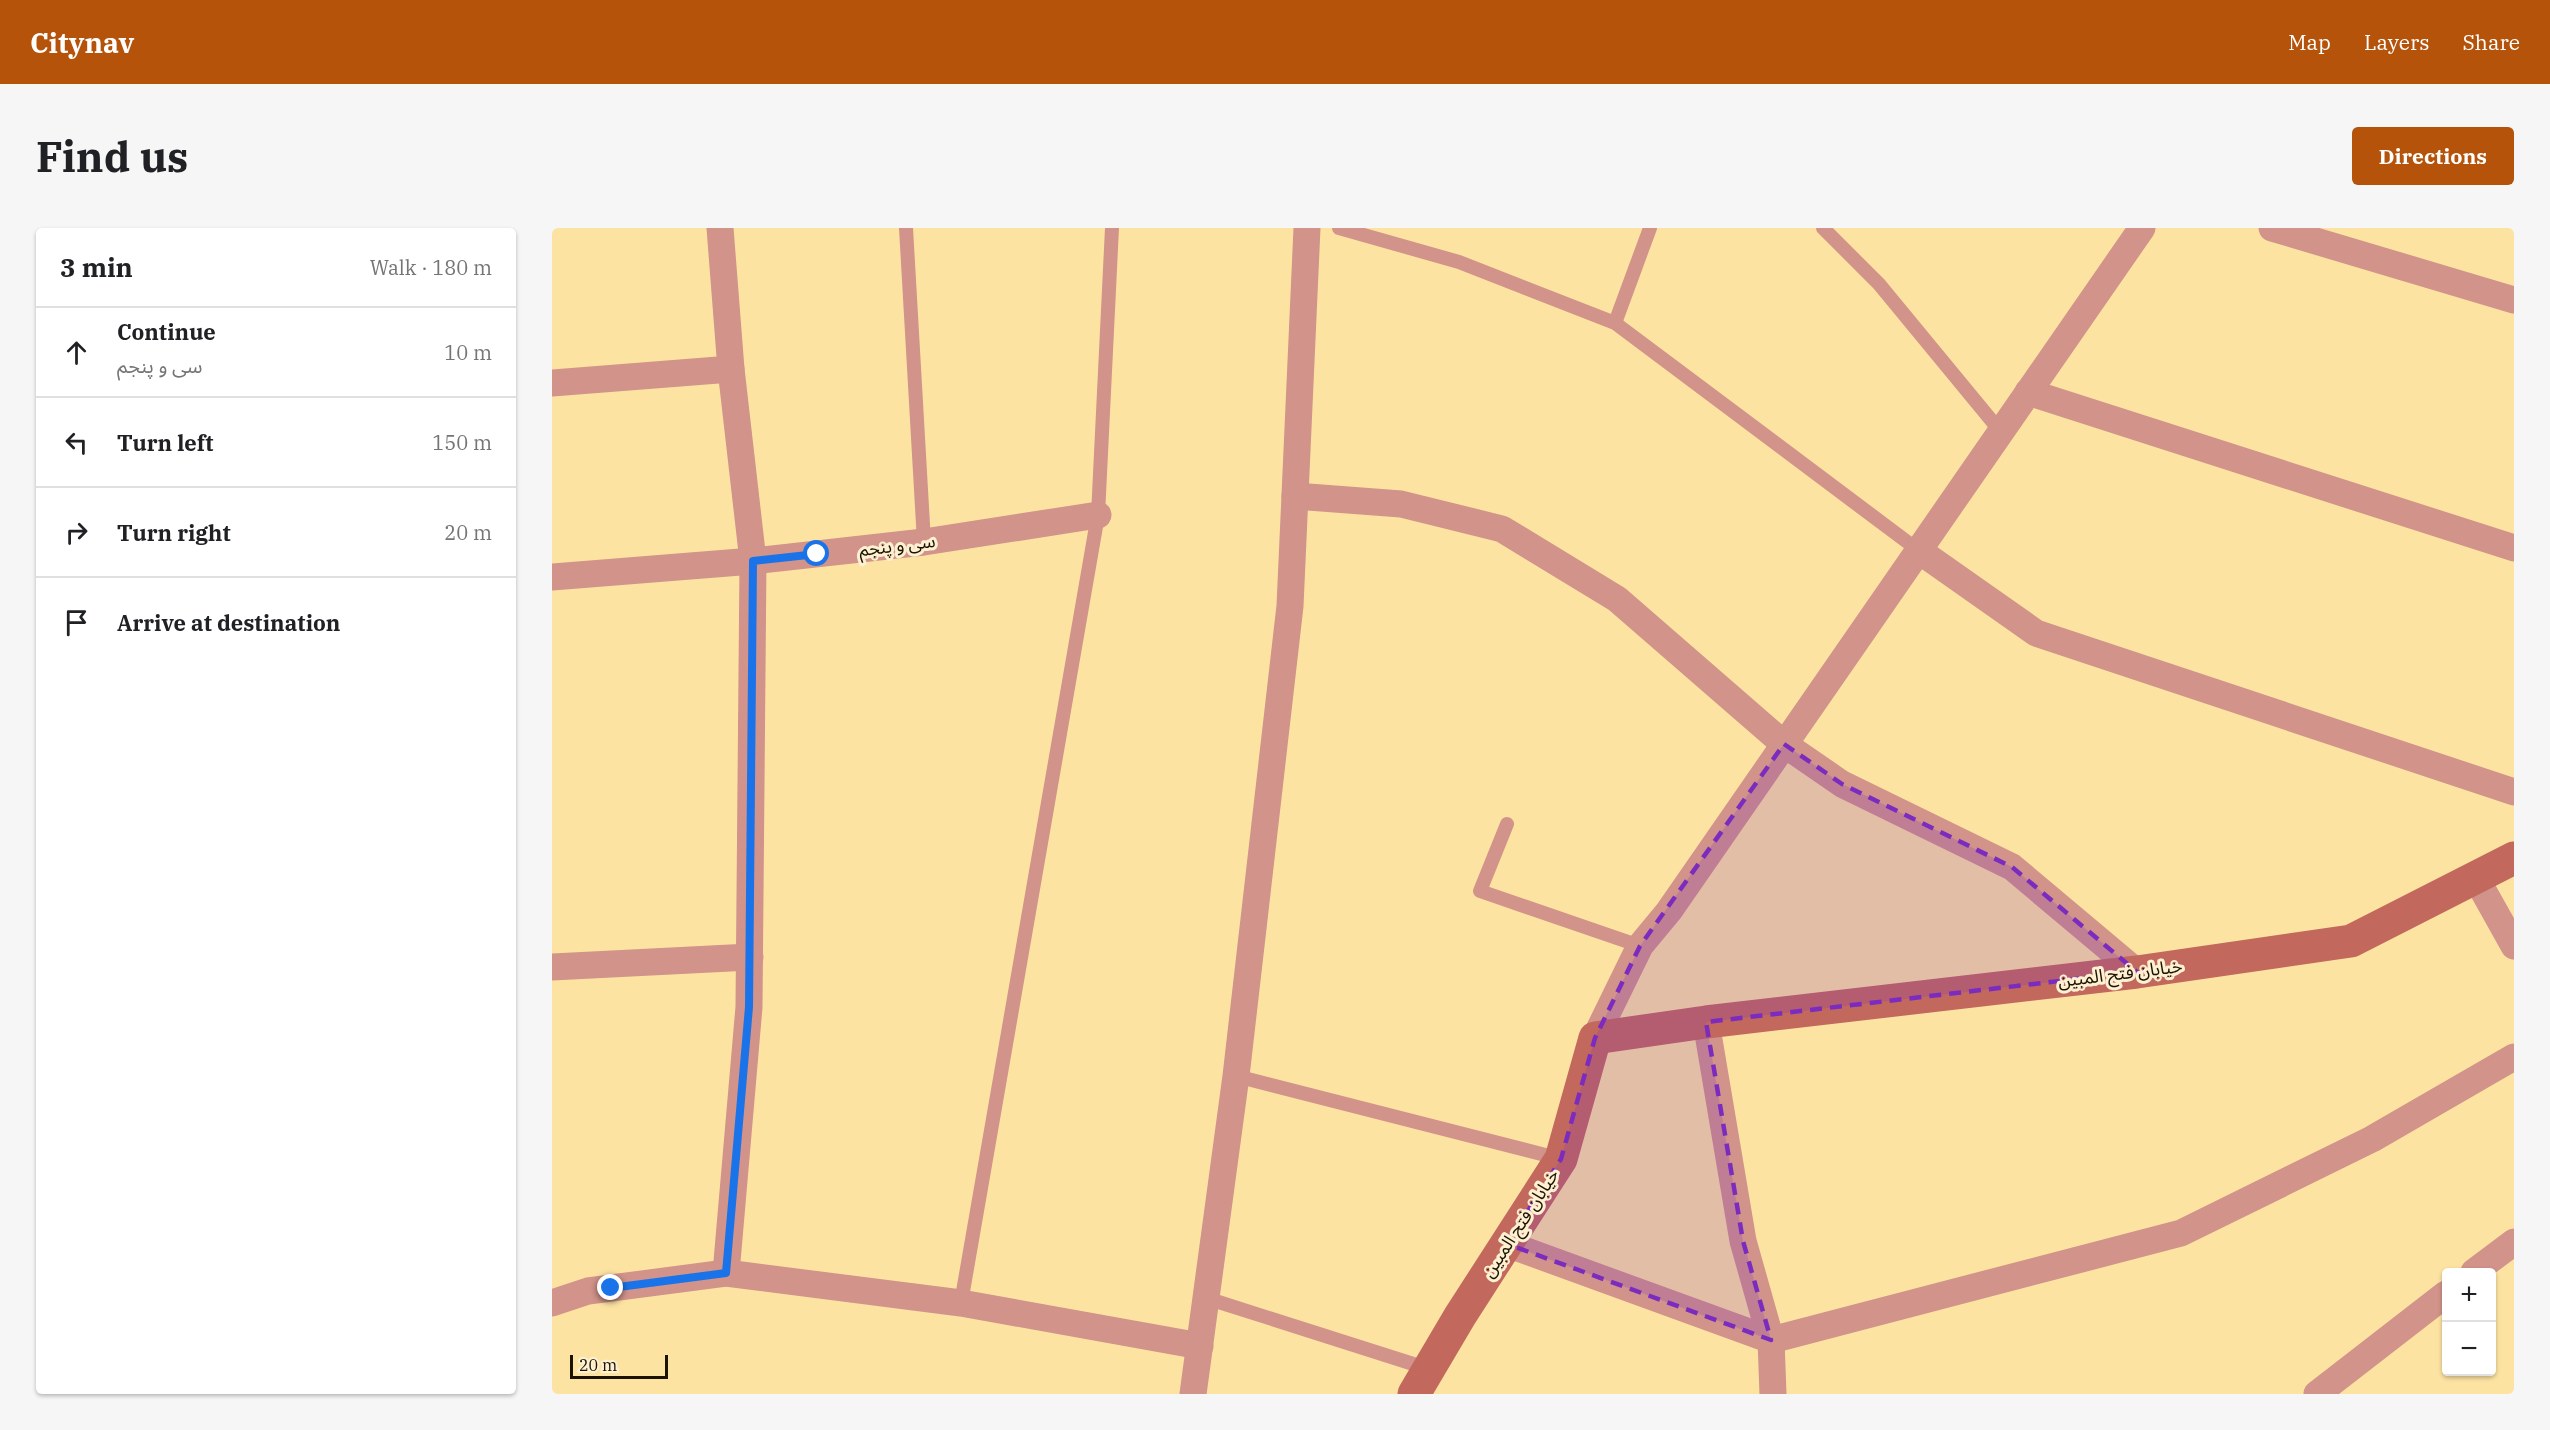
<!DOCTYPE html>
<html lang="en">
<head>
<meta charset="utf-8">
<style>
	:root { --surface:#fff; --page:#f6f6f6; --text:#202124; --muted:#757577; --line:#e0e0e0; --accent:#b45309 }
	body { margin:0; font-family:"IBM Plex Serif","Noto Sans Arabic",serif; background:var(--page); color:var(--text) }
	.controls { position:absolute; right:18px; bottom:18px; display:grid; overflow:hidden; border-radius:6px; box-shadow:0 2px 4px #0004 }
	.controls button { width:54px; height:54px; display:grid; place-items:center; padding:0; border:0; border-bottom:2px solid var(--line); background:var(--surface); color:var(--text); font:30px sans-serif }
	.scale { position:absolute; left:18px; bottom:15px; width:98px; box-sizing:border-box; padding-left:6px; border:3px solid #1c1200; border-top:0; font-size:16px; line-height:21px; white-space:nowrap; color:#1c1200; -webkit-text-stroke:4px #fef1d2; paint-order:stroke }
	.stop { position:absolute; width:18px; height:18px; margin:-14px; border:4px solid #1a73e8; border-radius:50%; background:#fff }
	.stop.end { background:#1a73e8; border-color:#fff; box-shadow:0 2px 6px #0008 }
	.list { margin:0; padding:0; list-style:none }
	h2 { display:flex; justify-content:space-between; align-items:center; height:78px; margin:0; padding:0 24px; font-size:26px }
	h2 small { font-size:20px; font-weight:400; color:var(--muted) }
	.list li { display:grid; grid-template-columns:39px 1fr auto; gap:18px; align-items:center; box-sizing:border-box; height:90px; padding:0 24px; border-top:2px solid var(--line) }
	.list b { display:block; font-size:22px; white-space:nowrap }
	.list p { margin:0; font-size:20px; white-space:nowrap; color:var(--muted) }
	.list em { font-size:20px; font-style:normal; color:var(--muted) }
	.icon { flex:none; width:33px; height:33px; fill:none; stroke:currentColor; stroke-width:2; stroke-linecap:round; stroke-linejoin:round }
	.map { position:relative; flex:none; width:1962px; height:1166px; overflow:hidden; border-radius:6px }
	header { display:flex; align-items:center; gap:36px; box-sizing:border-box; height:84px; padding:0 30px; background:var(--accent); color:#fff }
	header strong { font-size:28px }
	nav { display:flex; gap:33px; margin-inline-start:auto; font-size:21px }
	.intro { display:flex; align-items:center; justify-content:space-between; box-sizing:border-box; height:144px; padding:0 36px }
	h1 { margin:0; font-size:42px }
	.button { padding:15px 27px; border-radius:6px; background:var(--accent); color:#fff; font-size:21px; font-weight:700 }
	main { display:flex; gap:36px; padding:0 36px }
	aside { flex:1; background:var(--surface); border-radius:6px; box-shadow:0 2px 4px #0004 }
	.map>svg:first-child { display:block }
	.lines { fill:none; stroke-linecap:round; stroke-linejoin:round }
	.lane { stroke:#d1938a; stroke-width:14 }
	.street { stroke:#d1938a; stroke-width:27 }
	.secondary { stroke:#c2685d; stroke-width:33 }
	.route { stroke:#1a73e8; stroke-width:8 }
	.marked { fill:#7b2cbf; fill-opacity:0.2; stroke:#7b2cbf; stroke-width:4.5; stroke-dasharray:12 8; stroke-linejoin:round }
	.labels { text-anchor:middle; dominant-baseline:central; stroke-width:6; stroke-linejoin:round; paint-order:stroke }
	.street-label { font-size:18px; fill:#1c1200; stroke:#fef1d2 }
</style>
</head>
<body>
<header>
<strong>Citynav</strong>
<nav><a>Map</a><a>Layers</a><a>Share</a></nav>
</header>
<div class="intro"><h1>Find us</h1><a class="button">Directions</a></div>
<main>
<aside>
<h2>3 min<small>Walk · 180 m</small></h2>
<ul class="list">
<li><svg class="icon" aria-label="ahead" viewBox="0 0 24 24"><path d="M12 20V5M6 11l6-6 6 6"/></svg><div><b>Continue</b><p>سی و پنجم</p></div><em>10 m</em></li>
<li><svg class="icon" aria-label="left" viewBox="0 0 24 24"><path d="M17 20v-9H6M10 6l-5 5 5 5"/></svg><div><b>Turn left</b></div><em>150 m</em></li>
<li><svg class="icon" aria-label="right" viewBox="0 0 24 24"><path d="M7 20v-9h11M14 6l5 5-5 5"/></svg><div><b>Turn right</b></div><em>20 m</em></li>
<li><svg class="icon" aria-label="arrive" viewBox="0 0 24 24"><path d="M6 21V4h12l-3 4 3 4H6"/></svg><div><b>Arrive at destination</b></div></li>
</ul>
</aside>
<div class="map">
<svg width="1962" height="1166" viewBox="0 0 1962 1166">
	<rect width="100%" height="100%" fill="#fde3a2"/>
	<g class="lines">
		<g class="lane">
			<path d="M 354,0 L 372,314"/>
			<path d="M 787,0 L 907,34 L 1063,95 L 1366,322"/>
			<path d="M 1271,0 L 1327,56 L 1449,204"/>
			<path d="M 1063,95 L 1098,0"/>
			<path d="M 955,596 L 928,663 L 1088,718"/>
			<path d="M 684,848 L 1009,931"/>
			<path d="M 654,1070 L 877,1141"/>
			<path d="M 409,1075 L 546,287 L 560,0"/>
		</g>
		<g class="street">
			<path d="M 168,0 L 179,141 L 201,333 L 197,779 L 174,1045"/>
			<path d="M 1720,0 L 1962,72"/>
			<path d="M 0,155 L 179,141"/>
			<path d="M 1476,164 L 1962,320"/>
			<path d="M 743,268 L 849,276 L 950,301 L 1065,371 L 1232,516 L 1290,556 L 1460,639 L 1585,744"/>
			<path d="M 1366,322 L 1484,405 L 1962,564"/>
			<path d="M 0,349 L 201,333 L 372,314 L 546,287"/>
			<path d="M 1924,650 L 1962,718"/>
			<path d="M 0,739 L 198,729"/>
			<path d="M 1154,794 L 1191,1013 L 1219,1112 L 1221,1166"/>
			<path d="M 1043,810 L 1088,718 L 1117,683 L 1590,0"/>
			<path d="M 955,1016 L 1219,1112 L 1629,1005 L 1820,911 L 1962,829"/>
			<path d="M 1922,1044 L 1962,1014"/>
			<path d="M 0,1075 L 36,1063 L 174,1045 L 409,1075 L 648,1118"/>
			<path d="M 641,1166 L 684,848 L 738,378 L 755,0"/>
			<path d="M 1765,1166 L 1894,1066"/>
		</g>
		<path class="secondary" d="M 862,1166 L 908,1088 L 1009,931 L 1043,810 L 1154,794 L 1585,744 L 1799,713 L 1962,630"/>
	</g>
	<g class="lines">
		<path class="route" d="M 59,1060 L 174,1045 L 197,779 L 201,333 L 265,326"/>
	</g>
	<path class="marked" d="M 1232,516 L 1290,556 L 1460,639 L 1585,744 L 1154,794 L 1191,1013 L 1219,1112 L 955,1016 L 1009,931 L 1043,810 L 1088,718 Z"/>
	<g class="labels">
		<g class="street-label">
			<text transform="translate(345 317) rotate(-7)">سی و پنجم</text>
			<text transform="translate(1568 745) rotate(-7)">خیابان فتح المبین</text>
			<text transform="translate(968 995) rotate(-57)">خیابان فتح المبین</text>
		</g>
	</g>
</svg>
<div class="controls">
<button>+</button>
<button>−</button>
</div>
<div class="scale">20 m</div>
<div class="stop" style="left:265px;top:326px"></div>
<div class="stop end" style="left:59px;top:1060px"></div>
</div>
</main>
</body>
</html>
